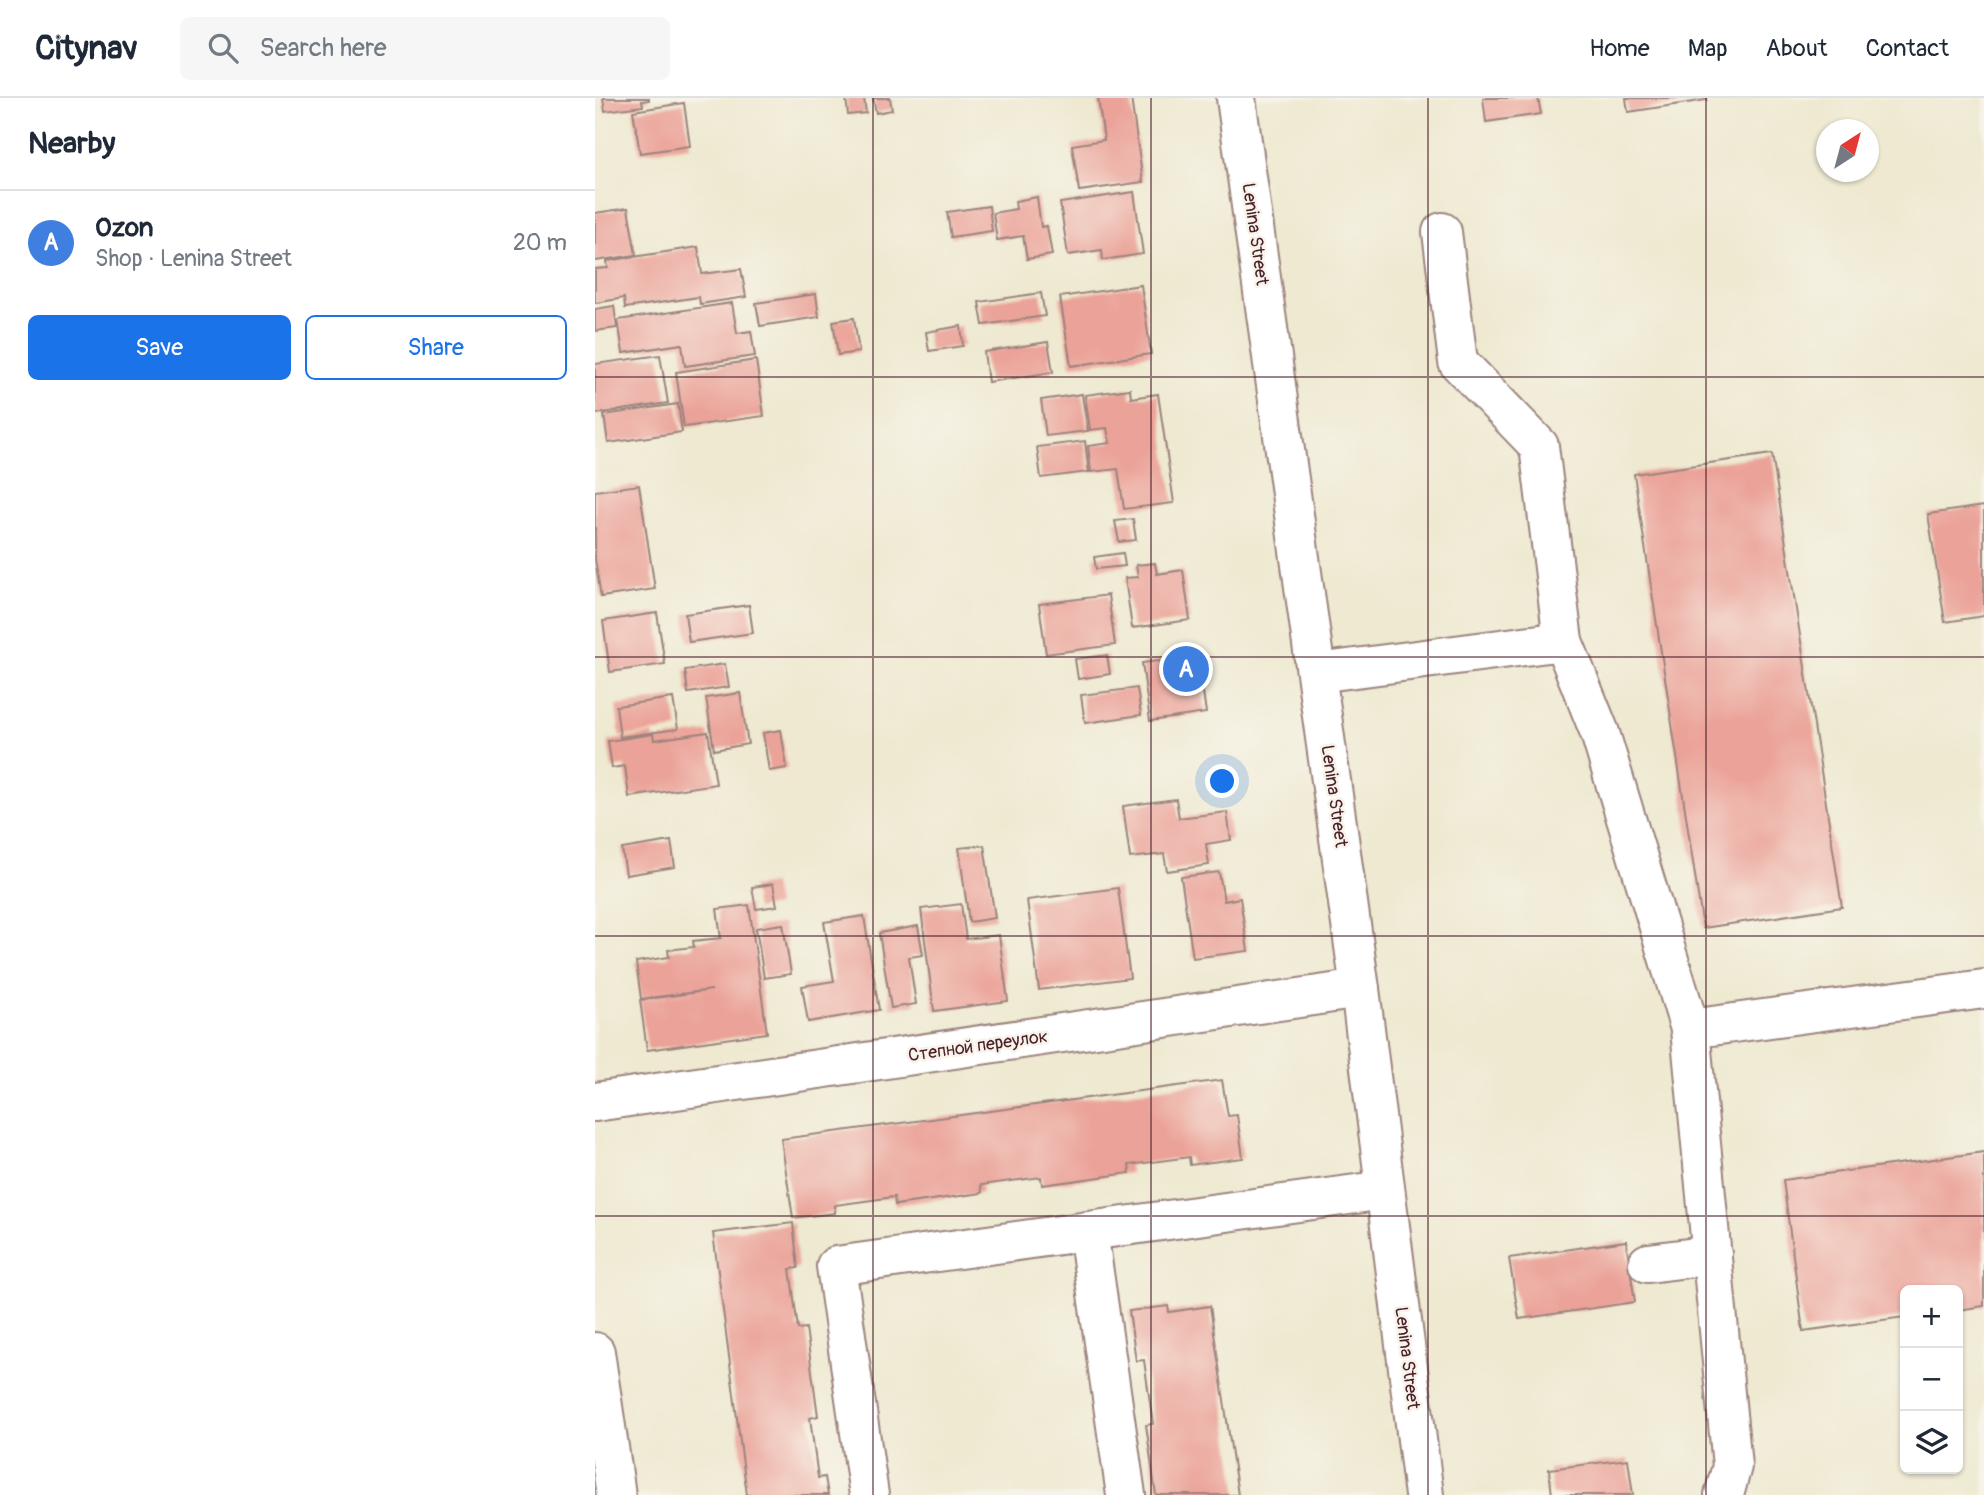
<!DOCTYPE html>
<html lang="en">
<head>
<meta charset="utf-8">
<style>
	:root { --surface:#fff; --page:#f6f6f7; --text:#1f2937; --muted:#747a83; --line:#e0e1e3; --accent:#1a73e8 }
	body { margin:0; font-family:Pangolin,sans-serif; background:var(--page); color:var(--text) }
	.controls { position:absolute; right:21px; bottom:21px; display:grid; overflow:hidden; border-radius:10px; box-shadow:0 2px 5px #0004 }
	.controls button { width:63px; height:63px; display:grid; place-items:center; padding:0; border:0; border-bottom:2px solid var(--line); background:var(--surface); color:var(--text); font:35px sans-serif }
	.compass { position:absolute; left:1221px; top:21px; width:63px; height:63px; border-radius:50%; background:var(--surface); box-shadow:0 2px 5px #0004; rotate:36deg }
	.you { position:absolute; left:628px; top:684px; width:24px; height:24px; margin:-18px; border:5px solid #fff; border-radius:50%; background:#1a73e8; box-shadow:0 0 0 10px #1a73e833 }
	.badge { display:grid; place-items:center; width:46px; height:46px; border-radius:50%; background:var(--accent); color:#fff; font-size:23px; font-weight:700 }
	.pin { position:absolute; translate:-50% -50%; border:4px solid #fff; box-shadow:0 2px 7px #0006 }
	.list { margin:0; padding:0; list-style:none }
	h2 { display:flex; justify-content:space-between; align-items:center; height:91px; margin:0; padding:0 28px; font-size:30px }
	h2 small { font-size:23px; font-weight:400; color:var(--muted) }
	.list li { display:grid; grid-template-columns:46px 1fr auto; gap:21px; align-items:center; box-sizing:border-box; height:105px; padding:0 28px; border-top:2px solid var(--line) }
	.list b { display:block; font-size:26px; white-space:nowrap }
	.list p { margin:0; font-size:23px; white-space:nowrap; color:var(--muted) }
	.list em { font-size:23px; font-style:normal; color:var(--muted) }
	.actions { display:flex; gap:14px; padding:21px 28px }
	.actions a { flex:1; padding:16px 0; border:2px solid var(--accent); border-radius:10px; text-align:center; font-size:24px; color:var(--accent) }
	.actions .main { background:var(--accent); color:#fff }
	.icon { flex:none; width:38px; height:38px; fill:none; stroke:currentColor; stroke-width:2; stroke-linecap:round; stroke-linejoin:round }
	.map { position:relative; flex:none; width:1389px; height:1397px; overflow:hidden }
	header { display:flex; align-items:center; gap:42px; box-sizing:border-box; height:98px; padding:0 35px; background:var(--surface); border-bottom:2px solid var(--line) }
	header strong { font-size:33px }
	nav { display:flex; gap:38px; margin-inline-start:auto; font-size:24px }
	.search { width:490px; height:63px; background:var(--page); display:flex; align-items:center; gap:18px; box-sizing:border-box; padding:0 24px; border-radius:10px; color:var(--muted); font-size:26px }
	main { display:flex }
	aside { flex:1; background:var(--surface) }
	.map>svg:first-child { display:block }
	.building { fill:#eba298 }
	.lines { fill:none; stroke-linecap:round; stroke-linejoin:round }
	.minor-casing { stroke:#9c847e; stroke-width:42 }
	.minor { stroke:#fff; stroke-width:38 }
	.grid { fill:none; stroke:#4a1f2b; stroke-width:2; stroke-opacity:0.55 }
	.labels { text-anchor:middle; dominant-baseline:central; stroke-width:5; stroke-linejoin:round; paint-order:stroke }
	.street-label { font-size:18px; fill:#4a1f2b; stroke:#f7f3e8 }
</style>
</head>
<body>
<header>
<strong>Citynav</strong>
<div class="search"><svg class="icon" aria-label="search" viewBox="0 0 24 24"><circle cx="10" cy="10" r="6"/><path d="M15 15l6 6"/></svg>Search here</div>
<nav><a>Home</a><a>Map</a><a>About</a><a>Contact</a></nav>
</header>
<main>
<aside>
<h2>Nearby<small></small></h2>
<ul class="list">
<li><span class="badge" style="background:#3f7fe0">A</span><div><b>Ozon</b><p>Shop · Lenina Street</p></div><em>20 m</em></li>
</ul>
<div class="actions"><a class="main">Save</a><a>Share</a></div>
</aside>
<div class="map">
<svg width="1389" height="1397" viewBox="0 0 1389 1397">
	<rect width="100%" height="100%" fill="#f7f3e8"/>
	<filter id="ink" filterUnits="userSpaceOnUse"><feTurbulence type="fractalNoise" baseFrequency=".0143" numOctaves="2"/><feDisplacementMap in="SourceGraphic" scale="14" xChannelSelector="R" yChannelSelector="G"/><feConvolveMatrix kernelMatrix="1 2 1 2 8 2 1 2 1" color-interpolation-filters="sRGB"/></filter>
	<filter id="wash" filterUnits="userSpaceOnUse"><feTurbulence type="fractalNoise" baseFrequency=".00686" numOctaves="4" result="noise"/><feDisplacementMap in="SourceGraphic" scale="28" xChannelSelector="R" yChannelSelector="G"/><feGaussianBlur stdDeviation="1.57" result="paint"/><feColorMatrix in="noise" values="0 0 0 0 0 0 0 0 0 0 0 0 0 0 0 0 0 1.4 0 .05"/><feComposite in="paint" operator="in"/></filter>
	<g filter="url(#wash)">
		<rect width="100%" height="100%" fill="#eee9d0"/>
		<g id="blocks">
			<g class="building">
				<path d="M 8,0 L 54,0 L 54,2 L 47,3 L 48,8 L 10,13 Z"/>
				<path d="M 251,0 L 269,0 L 271,15 L 253,17 Z"/>
				<path d="M 278,0 L 295,0 L 297,12 L 281,15 Z"/>
				<path d="M 503,0 L 536,0 L 548,84 L 484,93 L 477,47 L 509,42 Z"/>
				<path d="M 888,0 L 943,0 L 946,16 L 891,24 Z"/>
				<path d="M 1031,0 L 1112,0 L 1112,2 L 1033,14 Z"/>
				<path d="M 89,5 L 95,48 L 45,55 L 38,13 Z"/>
				<path d="M 539,94 L 548,156 L 508,162 L 507,152 L 473,157 L 465,105 Z"/>
				<path d="M 442,99 L 446,129 L 452,128 L 457,157 L 432,161 L 428,138 L 402,142 L 398,115 L 421,111 L 420,103 Z"/>
				<path d="M 394,108 L 397,133 L 356,139 L 352,114 Z"/>
				<path d="M 33,110 L 41,157 L 0,163 L 0,115 Z"/>
				<path d="M 103,149 L 107,176 L 146,171 L 151,199 L 105,206 L 104,199 L 30,210 L 29,200 L 0,205 L 0,171 L 13,170 L 12,163 Z"/>
				<path d="M 546,187 L 556,256 L 476,268 L 465,199 Z"/>
				<path d="M 446,195 L 450,218 L 388,227 L 384,204 Z"/>
				<path d="M 221,196 L 224,219 L 165,228 L 161,205 Z"/>
				<path d="M 137,205 L 142,235 L 156,233 L 160,258 L 90,268 L 87,246 L 28,255 L 23,222 Z"/>
				<path d="M 19,208 L 22,230 L 0,233 L 0,211 Z"/>
				<path d="M 259,220 L 264,254 L 243,257 L 238,223 Z"/>
				<path d="M 366,228 L 368,248 L 334,253 L 331,234 Z"/>
				<path d="M 453,244 L 458,274 L 393,284 L 389,254 Z"/>
				<path d="M 65,257 L 73,305 L 0,316 L 0,266 Z"/>
				<path d="M 161,262 L 169,318 L 89,329 L 81,274 Z"/>
				<path d="M 535,291 L 536,300 L 563,296 L 579,405 L 529,411 L 523,371 L 496,374 L 493,348 L 515,345 L 512,330 L 495,332 L 490,297 Z"/>
				<path d="M 487,296 L 493,333 L 451,338 L 446,302 Z"/>
				<path d="M 83,306 L 87,334 L 13,345 L 9,317 Z"/>
				<path d="M 490,343 L 494,374 L 446,380 L 442,349 Z"/>
				<path d="M 1177,356 L 1247,809 L 1108,830 L 1039,376 Z"/>
				<path d="M 44,387 L 60,491 L 6,499 L 0,461 L 0,393 Z"/>
				<path d="M 1389,408 L 1389,518 L 1350,524 L 1333,416 Z"/>
				<path d="M 538,421 L 541,442 L 524,444 L 520,423 Z"/>
				<path d="M 528,455 L 530,468 L 501,471 L 499,459 Z"/>
				<path d="M 560,465 L 562,476 L 588,472 L 595,522 L 537,530 L 530,480 L 543,479 L 541,467 Z"/>
				<path d="M 513,497 L 520,547 L 451,556 L 444,506 Z"/>
				<path d="M 154,507 L 158,535 L 94,544 L 90,516 Z"/>
				<path d="M 62,515 L 70,566 L 15,574 L 8,523 Z"/>
				<path d="M 512,557 L 515,576 L 483,581 L 480,561 Z"/>
				<path d="M 603,558 L 611,615 L 555,623 L 547,565 Z"/>
				<path d="M 130,566 L 134,589 L 93,595 L 90,572 Z"/>
				<path d="M 542,590 L 546,617 L 490,625 L 486,597 Z"/>
				<path d="M 145,595 L 153,646 L 119,652 L 111,600 Z"/>
				<path d="M 78,600 L 83,631 L 25,639 L 21,608 Z"/>
				<path d="M 186,632 L 192,670 L 174,673 L 168,635 Z"/>
				<path d="M 113,634 L 121,686 L 34,699 L 30,668 L 17,670 L 13,643 L 58,636 L 59,642 Z"/>
				<path d="M 581,701 L 584,720 L 632,714 L 636,742 L 611,746 L 614,767 L 572,773 L 569,756 L 535,760 L 528,708 Z"/>
				<path d="M 76,743 L 80,769 L 31,777 L 27,751 Z"/>
				<path d="M 389,747 L 400,820 L 374,824 L 364,750 Z"/>
				<path d="M 624,774 L 629,803 L 645,800 L 653,853 L 598,860 L 586,779 Z"/>
				<path d="M 178,786 L 182,808 L 161,811 L 157,789 Z"/>
				<path d="M 523,790 L 535,880 L 444,892 L 432,802 Z"/>
				<path d="M 366,806 L 371,841 L 404,837 L 413,903 L 339,913 L 326,811 Z"/>
				<path d="M 154,807 L 172,935 L 52,952 L 45,902 L 117,892 L 46,901 L 41,864 L 74,859 L 73,852 L 99,849 L 98,843 L 126,840 L 122,811 Z"/>
				<path d="M 269,818 L 284,912 L 213,924 L 207,888 L 239,883 L 229,824 Z"/>
				<path d="M 188,826 L 196,876 L 169,880 L 161,830 Z"/>
				<path d="M 323,828 L 328,857 L 314,859 L 321,906 L 296,910 L 284,835 Z"/>
				<path d="M 627,982 L 633,1018 L 642,1017 L 648,1060 L 595,1067 L 594,1059 L 534,1067 L 535,1075 L 447,1087 L 446,1079 L 386,1087 L 387,1095 L 300,1107 L 299,1099 L 240,1107 L 240,1115 L 198,1120 L 186,1041 Z"/>
				<path d="M 1389,1054 L 1389,1208 L 1363,1212 L 1363,1192 L 1310,1192 L 1310,1219 L 1208,1233 L 1188,1082 Z"/>
				<path d="M 198,1125 L 203,1170 L 195,1171 L 203,1231 L 211,1230 L 223,1318 L 215,1320 L 223,1380 L 230,1379 L 233,1397 L 152,1397 L 118,1135 Z"/>
				<path d="M 1031,1143 L 1040,1204 L 924,1221 L 914,1160 Z"/>
				<path d="M 573,1208 L 574,1214 L 615,1208 L 643,1397 L 561,1397 L 551,1327 L 558,1326 L 549,1262 L 541,1263 L 534,1213 Z"/>
				<path d="M 1033,1361 L 1038,1397 L 957,1397 L 954,1371 Z"/>
			</g>
		</g>
	</g>
	<g filter="url(#ink)">
		<use href="#blocks" fill-opacity="0" stroke="#9c847e" stroke-width="2"/>
		<g class="lines">
			<g class="minor-casing">
				<g id="minor">
					<path d="M 641,0 L 765,891 L 829,1397"/>
					<path d="M 847,134 L 863,264 L 944,348 L 968,543"/>
					<path d="M 722,575 L 968,543 L 1005,635 L 1095,931 L 1137,1368 L 1129,1397"/>
					<path d="M 1095,931 L 1389,891"/>
					<path d="M 0,1004 L 765,891"/>
					<path d="M 493,1133 L 531,1397"/>
					<path d="M 1053,1165 L 1117,1157"/>
					<path d="M 0,1254 L 21,1397"/>
					<path d="M 274,1397 L 241,1168 L 790,1092"/>
				</g>
			</g>
			<use href="#minor" class="minor"/>
		</g>
	</g>
	<path class="grid" d="M 278,0 L 278,1397M 556,0 L 556,1397M 833,0 L 833,1397M 1111,0 L 1111,1397M 0,279 L 1389,279M 0,559 L 1389,559M 0,838 L 1389,838M 0,1118 L 1389,1118"/>
	<g class="labels">
		<g class="street-label">
			<text transform="translate(660 136) rotate(82)">Lenina Street</text>
			<text transform="translate(739 698) rotate(82)">Lenina Street</text>
			<text transform="translate(383 948) rotate(-8)">Степной переулок</text>
			<text transform="translate(812 1260) rotate(83)">Lenina Street</text>
		</g>
	</g>
</svg>
<div class="controls">
<button>+</button>
<button>−</button>
<button><svg class="icon" aria-label="layers" viewBox="0 0 24 24"><path d="M12 4l9 5-9 5-9-5zM3 14l9 5 9-5"/></svg></button>
</div>
<svg class="compass" viewBox="-18 -18 36 36"><path d="M0-13l5 13h-10z" fill="#e53935"/><path d="M0 13l5-13h-10z" fill="#747a83"/></svg>
<div class="you"></div>
<div class="pin badge" style="left:591px;top:571px;background:#3f7fe0">A</div>
</div>
</main>
</body>
</html>
